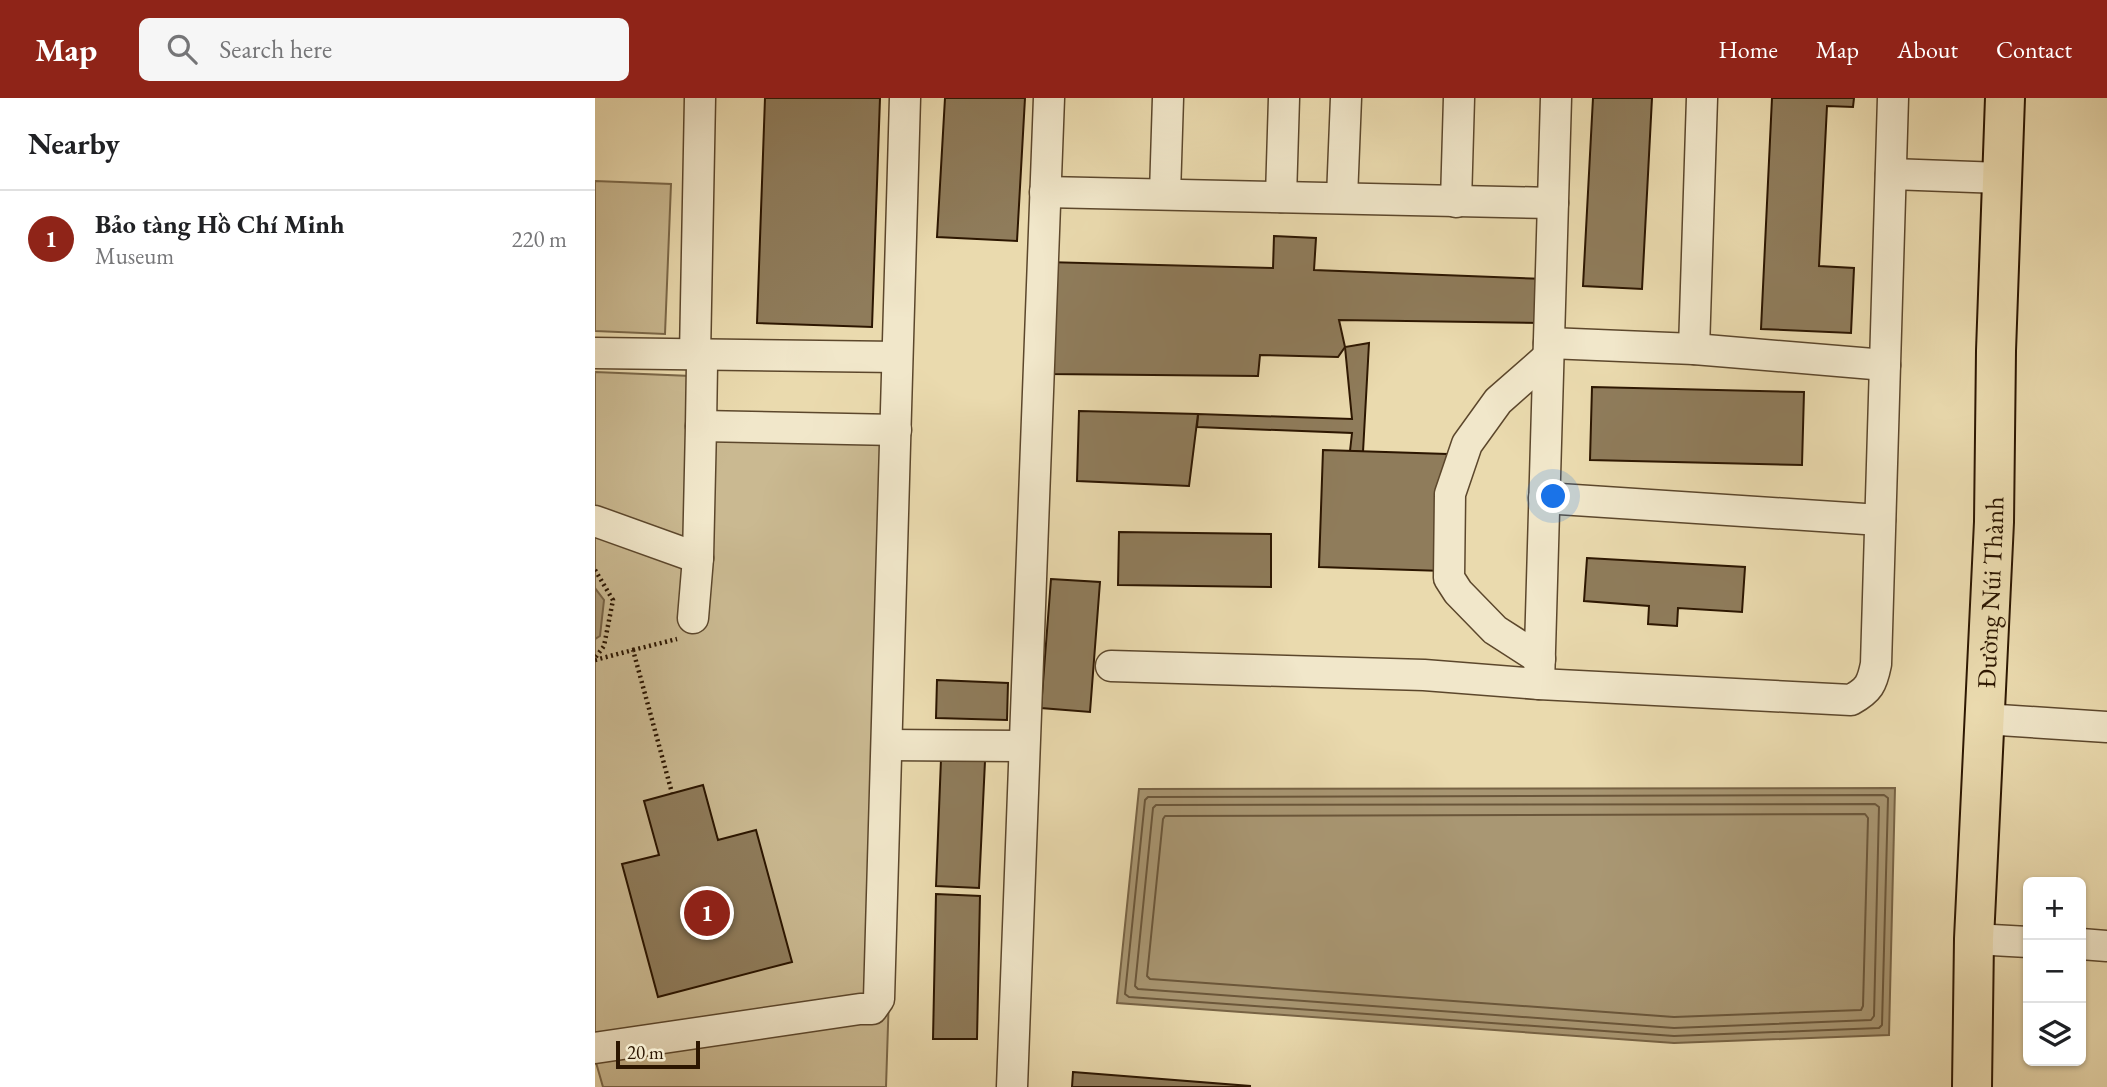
<!DOCTYPE html>
<html lang="en">
<head>
<meta charset="utf-8">
<style>
	:root { --surface:#fff; --page:#f6f6f6; --text:#202124; --muted:#757577; --line:#e0e0e0; --accent:#8f2418 }
	body { margin:0; font-family:"EB Garamond",serif; background:var(--page); color:var(--text) }
	.controls { position:absolute; right:21px; bottom:21px; display:grid; overflow:hidden; border-radius:10px; box-shadow:0 2px 5px #0004 }
	.controls button { width:63px; height:63px; display:grid; place-items:center; padding:0; border:0; border-bottom:2px solid var(--line); background:var(--surface); color:var(--text); font:35px sans-serif }
	.scale { position:absolute; left:21px; bottom:18px; width:84px; box-sizing:border-box; padding-left:7px; border:4px solid #2c1601; border-top:0; font-size:19px; line-height:24px; white-space:nowrap; color:#2c1601; -webkit-text-stroke:5px #f1e7ca; paint-order:stroke }
	.you { position:absolute; left:959px; top:399px; width:24px; height:24px; margin:-18px; border:5px solid #fff; border-radius:50%; background:#1a73e8; box-shadow:0 0 0 10px #1a73e833 }
	.badge { display:grid; place-items:center; width:46px; height:46px; border-radius:50%; background:var(--accent); color:#fff; font-size:23px; font-weight:700 }
	.pin { position:absolute; translate:-50% -50%; border:4px solid #fff; box-shadow:0 2px 7px #0006 }
	.list { margin:0; padding:0; list-style:none }
	h2 { display:flex; justify-content:space-between; align-items:center; height:91px; margin:0; padding:0 28px; font-size:30px }
	h2 small { font-size:23px; font-weight:400; color:var(--muted) }
	.list li { display:grid; grid-template-columns:46px 1fr auto; gap:21px; align-items:center; box-sizing:border-box; height:98px; padding:0 28px; border-top:2px solid var(--line) }
	.list b { display:block; font-size:26px; white-space:nowrap }
	.list p { margin:0; font-size:23px; white-space:nowrap; color:var(--muted) }
	.list em { font-size:23px; font-style:normal; color:var(--muted) }
	.icon { flex:none; width:38px; height:38px; fill:none; stroke:currentColor; stroke-width:2; stroke-linecap:round; stroke-linejoin:round }
	.map { position:relative; flex:none; width:1512px; height:989px; overflow:hidden }
	header { display:flex; align-items:center; gap:42px; box-sizing:border-box; height:98px; padding:0 35px; background:var(--accent); color:#fff }
	header strong { font-size:33px }
	nav { display:flex; gap:38px; margin-inline-start:auto; font-size:24px }
	.search { width:490px; height:63px; background:var(--page); display:flex; align-items:center; gap:18px; box-sizing:border-box; padding:0 24px; border-radius:10px; color:var(--muted); font-size:26px }
	main { display:flex }
	aside { flex:1; background:var(--surface) }
	.map>svg:first-child { display:block }
	.green { fill:#cab991; stroke:#7b6849; stroke-width:2 }
	.water { fill:#a99773; stroke:#776345; stroke-width:2 }
	.lines { fill:none; stroke-linecap:round; stroke-linejoin:round }
	.shore { stroke:#6a563a; stroke-width:2 }
	.building { fill:#8f7c5b; stroke:#2c1601; stroke-width:2 }
	.minor-casing { stroke:#5c472c; stroke-width:33 }
	.major-casing { stroke:#2c1601; stroke-width:42 }
	.path { stroke:#2c1601; stroke-width:4.5; stroke-dasharray:2 3.5; stroke-linecap:butt }
	.minor { stroke:#f1e7ca; stroke-width:30 }
	.major { stroke:#eadaae; stroke-width:38 }
	.labels { text-anchor:middle; dominant-baseline:central; stroke-width:5; stroke-linejoin:round; paint-order:stroke }
	.street-label { font-size:26px; fill:#2c1601; stroke:#f1e7ca }
</style>
</head>
<body>
<header>
<strong>Map</strong>
<div class="search"><svg class="icon" aria-label="search" viewBox="0 0 24 24"><circle cx="10" cy="10" r="6"/><path d="M15 15l6 6"/></svg>Search here</div>
<nav><a>Home</a><a>Map</a><a>About</a><a>Contact</a></nav>
</header>
<main>
<aside>
<h2>Nearby<small></small></h2>
<ul class="list">
<li><span class="badge">1</span><div><b>Bảo tàng Hồ Chí Minh</b><p>Museum</p></div><em>220 m</em></li>
</ul>
</aside>
<div class="map">
<svg width="1512" height="989" viewBox="0 0 1512 989">
	<rect width="100%" height="100%" fill="#eadaae"/>
	<filter id="stains"><feTurbulence type="fractalNoise" baseFrequency=".00286" numOctaves="4"/><feColorMatrix values="0 0 0 0 .2 0 0 0 0 .09 0 0 0 0 .02 0 0 0 .5 -.17"/></filter>
	<radialGradient id="worn" r=".72"><stop offset=".6" stop-color="#630" stop-opacity="0"/><stop offset="1" stop-color="#630" stop-opacity=".3"/></radialGradient>
	<g class="green">
		<path d="M 0,83 L 76,86 L 70,236 L 0,233 Z"/>
		<path d="M 0,274 L 96,278 L 95,334 L 312,344 L 291,989 L 8,989 L 0,961 Z"/>
	</g>
	<g class="water">
		<path d="M 0,490 L 9,502 L 5,538 L 0,541 Z"/>
		<path d="M 1300,690 L 1294,937 L 1079,945 L 522,905 L 544,691 Z"/>
	</g>
	<g class="lines">
		<g class="shore">
			<path d="M 1289,697 L 1293,700 L 1287,927 L 1284,930 L 1079,938 L 534,899 L 530,896 L 550,702 L 553,699 Z"/>
			<path d="M 1280,706 L 1284,709 L 1279,918 L 1276,922 L 1079,930 L 543,891 L 540,888 L 558,710 L 561,707 Z"/>
			<path d="M 1270,716 L 1273,720 L 1268,908 L 1266,912 L 1079,919 L 555,881 L 552,878 L 568,721 L 570,718 Z"/>
		</g>
	</g>
	<g class="building">
		<path d="M 170,0 L 285,0 L 277,229 L 162,225 Z"/>
		<path d="M 350,0 L 430,0 L 422,143 L 342,139 Z"/>
		<path d="M 998,0 L 1057,0 L 1047,191 L 988,188 Z"/>
		<path d="M 1177,0 L 1259,0 L 1258,9 L 1232,8 L 1224,168 L 1259,170 L 1256,235 L 1166,231 Z"/>
		<path d="M 679,138 L 721,140 L 719,172 L 951,181 L 949,225 L 744,222 L 750,249 L 743,259 L 665,257 L 663,278 L 452,276 L 451,164 L 678,170 Z"/>
		<path d="M 774,245 L 768,354 L 755,353 L 757,335 L 602,329 L 603,316 L 757,321 L 750,249 Z"/>
		<path d="M 997,289 L 1209,294 L 1207,367 L 995,362 Z"/>
		<path d="M 484,313 L 603,316 L 594,388 L 482,383 Z"/>
		<path d="M 728,352 L 852,356 L 848,473 L 724,469 Z"/>
		<path d="M 524,434 L 676,436 L 676,489 L 523,487 Z"/>
		<path d="M 992,460 L 1150,469 L 1147,514 L 1083,510 L 1082,528 L 1053,526 L 1054,508 L 989,503 Z"/>
		<path d="M 456,481 L 505,484 L 495,614 L 446,610 Z"/>
		<path d="M 342,582 L 413,585 L 412,622 L 341,620 Z"/>
		<path d="M 346,661 L 390,663 L 384,790 L 341,788 Z"/>
		<path d="M 108,687 L 123,742 L 161,732 L 197,864 L 63,899 L 27,766 L 64,757 L 49,703 Z"/>
		<path d="M 341,796 L 385,798 L 382,941 L 338,941 Z"/>
		<path d="M 478,974 L 655,988 L 655,989 L 477,989 Z"/>
	</g>
	<g class="lines">
		<g class="minor-casing">
			<g id="minor">
				<path d="M 1296,76 L 1406,80"/>
				<path d="M 450,94 L 958,105"/>
				<path d="M 570,96 L 573,0"/>
				<path d="M 686,99 L 689,0"/>
				<path d="M 747,100 L 751,0"/>
				<path d="M 861,104 L 864,0"/>
				<path d="M 954,245 L 1099,251 L 1290,267"/>
				<path d="M 1099,251 L 1107,0"/>
				<path d="M 0,255 L 302,259"/>
				<path d="M 106,328 L 301,332"/>
				<path d="M 949,400 L 1285,422"/>
				<path d="M 0,423 L 103,460"/>
				<path d="M 98,520 L 103,460 L 106,328 L 107,266 L 100,257 L 105,0"/>
				<path d="M 945,561 L 900,532 L 863,494 L 854,480 L 855,396 L 872,346 L 903,303 L 953,259"/>
				<path d="M 516,568 L 829,577 L 944,586 L 1256,602 C 1274,592 1277,586 1281,566 L 1298,0"/>
				<path d="M 944,586 L 961,0"/>
				<path d="M 1389,621 L 1512,629"/>
				<path d="M 292,647 L 429,648"/>
				<path d="M 1379,841 L 1433,844"/>
				<path d="M 1486,846 L 1512,848"/>
				<path d="M 0,950 L 265,911 L 277,911 L 284,901 L 310,0"/>
				<path d="M 417,989 L 454,0"/>
			</g>
		</g>
		<g class="major-casing">
			<g id="major">
				<path id="s1" d="M 1377,989 L 1379,841 L 1399,424 L 1401,253 L 1410,0"/>
			</g>
		</g>
		<g class="path">
			<path d="M 0,472 L 18,502 L 9,548 L 0,560"/>
			<path d="M 38,552 L 82,541"/>
			<path d="M 0,562 L 38,552 L 77,695"/>
		</g>
		<use href="#minor" class="minor"/>
		<use href="#major" class="major"/>
	</g>
	<g class="labels">
		<g class="street-label">
			<text stroke="none"><textPath href="#s1" startOffset="495">Đường Núi Thành</textPath></text>
		</g>
	</g>
	<rect width="100%" height="100%" filter="url(#stains)"/>
	<rect width="100%" height="100%" fill="url(#worn)"/>
</svg>
<div class="controls">
<button>+</button>
<button>−</button>
<button><svg class="icon" aria-label="layers" viewBox="0 0 24 24"><path d="M12 4l9 5-9 5-9-5zM3 14l9 5 9-5"/></svg></button>
</div>
<div class="scale">20 m</div>
<div class="you"></div>
<div class="pin badge" style="left:112px;top:815px">1</div>
</div>
</main>
</body>
</html>
